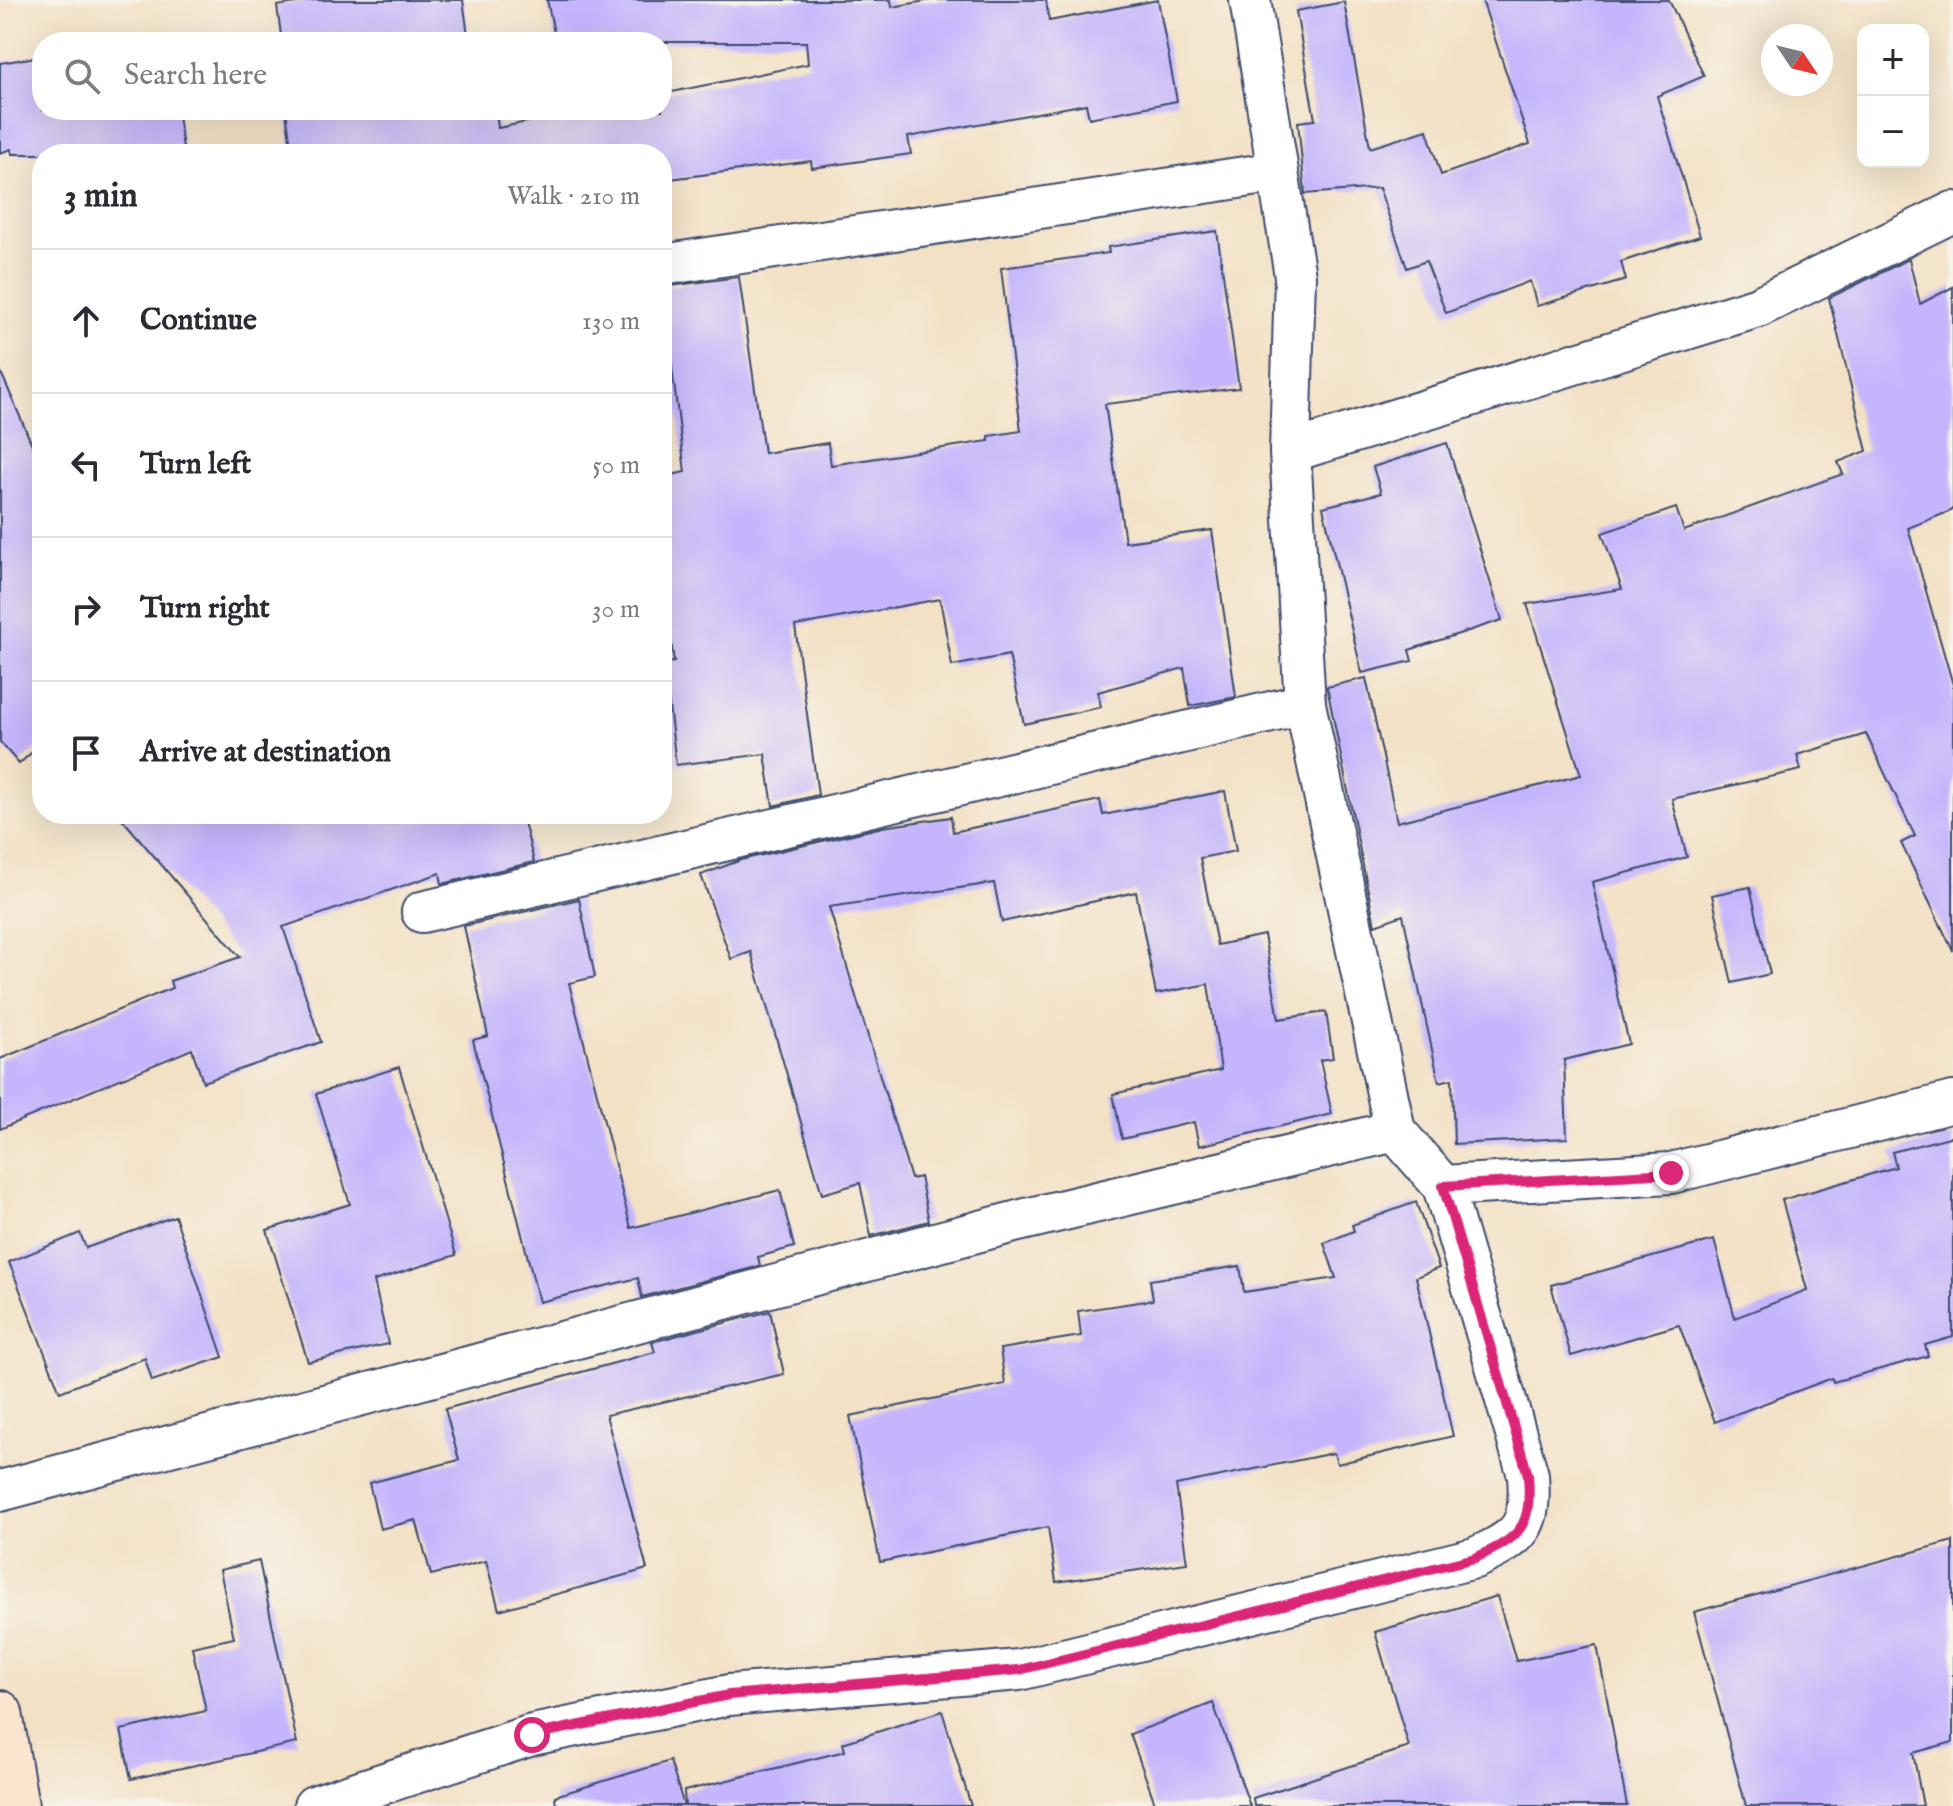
<!DOCTYPE html>
<html lang="en">
<head>
<meta charset="utf-8">
<style>
	:root { --surface:#fff; --page:#f7f7f7; --text:#2b2b33; --muted:#7c7c81; --line:#e1e1e2 }
	body { margin:0; font-family:"IM FELL English",serif; background:var(--page); color:var(--text) }
	.controls { position:absolute; right:24px; top:24px; display:grid; overflow:hidden; border-radius:16px; box-shadow:0 8px 32px #0002 }
	.controls button { width:72px; height:72px; display:grid; place-items:center; padding:0; border:0; border-bottom:2px solid var(--line); background:var(--surface); color:var(--text); font:40px sans-serif }
	.compass { position:absolute; left:1761px; top:24px; width:72px; height:72px; border-radius:50%; background:var(--surface); box-shadow:0 8px 32px #0002; rotate:125deg }
	.stop { position:absolute; width:24px; height:24px; margin:-18px; border:6px solid #db2777; border-radius:50%; background:#fff }
	.stop.end { background:#db2777; border-color:#fff; box-shadow:0 2px 8px #0008 }
	.list { margin:0; padding:0; list-style:none }
	h2 { display:flex; justify-content:space-between; align-items:center; height:104px; margin:0; padding:0 32px; font-size:34px }
	h2 small { font-size:26px; font-weight:400; color:var(--muted) }
	.list li { display:grid; grid-template-columns:52px 1fr auto; gap:24px; align-items:center; box-sizing:border-box; height:144px; padding:0 32px; border-top:2px solid var(--line) }
	.list b { display:block; font-size:30px; white-space:nowrap }
	.list em { font-size:26px; font-style:normal; color:var(--muted) }
	.icon { flex:none; width:44px; height:44px; fill:none; stroke:currentColor; stroke-width:2; stroke-linecap:round; stroke-linejoin:round }
	.map { position:relative; flex:none; width:1953px; height:1806px; overflow:hidden }
	.search { position:absolute; background:var(--surface); box-shadow:0 8px 32px #0002; left:32px; top:32px; width:640px; height:88px; display:flex; align-items:center; gap:20px; box-sizing:border-box; padding:0 28px; border-radius:32px; color:var(--muted); font-size:30px }
	.panel { position:absolute; background:var(--surface); box-shadow:0 8px 32px #0002; left:32px; top:144px; width:640px; height:680px; border-radius:32px }
	.map>svg:first-child { display:block }
	.building { fill:#c5b5fc }
	.lines { fill:none; stroke-linecap:round; stroke-linejoin:round }
	.minor-casing { stroke:#3b4a6e; stroke-width:44 }
	.secondary-casing { stroke:#3b4a6e; stroke-width:48 }
	.minor { stroke:#fff; stroke-width:40 }
	.secondary { stroke:#fce5cf; stroke-width:44 }
	.route { stroke:#db2777; stroke-width:10 }
</style>
</head>
<body>
<div class="map">
<svg width="1953" height="1806" viewBox="0 0 1953 1806">
	<rect width="100%" height="100%" fill="#f7f3e8"/>
	<filter id="ink" filterUnits="userSpaceOnUse"><feTurbulence type="fractalNoise" baseFrequency=".0125" numOctaves="2"/><feDisplacementMap in="SourceGraphic" scale="16" xChannelSelector="R" yChannelSelector="G"/><feConvolveMatrix kernelMatrix="1 2 1 2 8 2 1 2 1" color-interpolation-filters="sRGB"/></filter>
	<filter id="wash" filterUnits="userSpaceOnUse"><feTurbulence type="fractalNoise" baseFrequency=".006" numOctaves="4" result="noise"/><feDisplacementMap in="SourceGraphic" scale="32" xChannelSelector="R" yChannelSelector="G"/><feGaussianBlur stdDeviation="1.8" result="paint"/><feColorMatrix in="noise" values="0 0 0 0 0 0 0 0 0 0 0 0 0 0 0 0 0 1.4 0 .05"/><feComposite in="paint" operator="in"/></filter>
	<g filter="url(#wash)">
		<rect width="100%" height="100%" fill="#f3e1c6"/>
		<g id="blocks">
			<g class="building">
				<path d="M 315,0 L 463,0 L 469,42 L 282,42 L 277,6 Z"/>
				<path d="M 547,0 L 891,0 L 892,7 L 931,0 L 1046,0 L 1049,21 L 1158,0 L 1177,101 L 1089,118 L 1086,104 L 908,137 L 911,154 L 812,168 L 811,161 L 662,180 L 662,154 L 292,154 L 286,111 L 292,110 L 496,110 L 498,128 L 585,110 L 662,110 L 662,94 L 808,64 L 806,42 L 556,42 Z"/>
				<path d="M 1482,0 L 1669,0 L 1704,76 L 1657,96 L 1700,236 L 1621,262 L 1626,280 L 1537,306 L 1530,281 L 1446,313 L 1426,261 L 1407,268 L 1379,188 L 1305,194 L 1298,122 L 1315,120 L 1296,11 L 1344,2 L 1370,148 L 1427,130 L 1441,175 L 1530,144 Z"/>
				<path d="M 42,56 L 42,110 L 177,110 L 184,154 L 12,154 L 11,149 L 0,153 L 0,63 Z"/>
				<path d="M 1217,231 L 1239,388 L 1105,404 L 1125,542 L 1212,530 L 1236,697 L 1190,706 L 1184,668 L 1098,692 L 1101,707 L 1024,724 L 1009,655 L 952,666 L 940,599 L 795,626 L 818,795 L 773,806 L 765,754 L 676,765 L 664,663 L 674,662 L 662,575 L 662,477 L 685,472 L 662,287 L 739,277 L 764,453 L 828,443 L 831,465 L 989,441 L 989,436 L 1021,431 L 1001,268 L 1109,253 L 1108,247 Z"/>
				<path d="M 1909,259 L 1920,304 L 1953,287 L 1953,510 L 1908,528 L 1953,685 L 1953,951 L 1901,843 L 1915,836 L 1866,734 L 1797,755 L 1801,770 L 1672,799 L 1687,857 L 1592,882 L 1629,1044 L 1564,1060 L 1567,1138 L 1454,1144 L 1452,1079 L 1439,1082 L 1403,915 L 1375,925 L 1327,687 L 1366,678 L 1397,822 L 1581,775 L 1527,604 L 1622,589 L 1602,533 L 1676,508 L 1684,531 L 1843,474 L 1838,462 L 1867,451 L 1829,298 Z"/>
				<path d="M 0,370 L 42,468 L 42,743 L 19,764 L 0,742 Z"/>
				<path d="M 1447,443 L 1502,620 L 1409,650 L 1412,661 L 1362,673 L 1323,507 L 1381,493 L 1373,467 Z"/>
				<path d="M 1225,791 L 1236,851 L 1200,858 L 1217,945 L 1264,935 L 1279,1019 L 1326,1012 L 1333,1058 L 1320,1060 L 1332,1114 L 1199,1146 L 1194,1122 L 1122,1139 L 1113,1094 L 1221,1070 L 1208,984 L 1156,994 L 1136,892 L 1002,922 L 994,883 L 829,907 L 911,1179 L 920,1177 L 929,1221 L 871,1236 L 860,1183 L 822,1194 L 751,952 L 731,959 L 701,875 L 741,860 L 883,827 L 951,817 L 953,832 L 1100,800 L 1103,815 Z"/>
				<path d="M 118,814 L 522,814 L 534,862 L 442,884 L 440,873 L 283,927 L 321,1042 L 203,1082 L 192,1049 L 0,1129 L 0,1059 L 172,988 L 170,981 L 240,957 Z"/>
				<path d="M 1750,887 L 1770,974 L 1732,983 L 1712,895 Z"/>
				<path d="M 579,899 L 595,977 L 569,983 L 631,1228 L 780,1190 L 794,1247 L 758,1257 L 760,1266 L 642,1297 L 638,1278 L 539,1302 L 473,1040 L 488,1036 L 464,926 Z"/>
				<path d="M 399,1067 L 456,1255 L 374,1281 L 388,1344 L 308,1362 L 267,1230 L 350,1204 L 316,1094 Z"/>
				<path d="M 1953,1136 L 1953,1337 L 1925,1345 L 1928,1356 L 1833,1382 L 1832,1378 L 1715,1422 L 1679,1325 L 1571,1356 L 1551,1285 L 1714,1240 L 1735,1318 L 1807,1290 L 1782,1200 L 1896,1167 L 1892,1152 Z"/>
				<path d="M 1416,1202 L 1439,1268 L 1416,1277 L 1453,1436 L 1337,1464 L 1334,1453 L 1176,1485 L 1187,1563 L 1056,1582 L 1048,1527 L 880,1562 L 850,1416 L 1005,1384 L 1000,1349 L 1081,1336 L 1078,1311 L 1153,1300 L 1150,1280 L 1240,1266 L 1244,1292 L 1336,1278 L 1324,1243 L 1354,1231 L 1352,1225 Z"/>
				<path d="M 175,1216 L 223,1357 L 152,1381 L 145,1358 L 60,1392 L 9,1262 L 80,1233 L 86,1248 Z"/>
				<path d="M 770,1311 L 784,1374 L 606,1415 L 647,1569 L 499,1610 L 486,1561 L 431,1575 L 416,1520 L 380,1529 L 369,1483 L 459,1460 L 445,1409 L 655,1352 L 652,1342 Z"/>
				<path d="M 1953,1541 L 1953,1742 L 1913,1753 L 1923,1806 L 1746,1806 L 1694,1612 Z"/>
				<path d="M 259,1561 L 297,1743 L 131,1779 L 121,1730 L 206,1711 L 192,1647 L 234,1638 L 220,1570 Z"/>
				<path d="M 1497,1596 L 1516,1661 L 1597,1645 L 1627,1806 L 1254,1806 L 1253,1798 L 1409,1747 L 1375,1632 Z"/>
				<path d="M 1213,1703 L 1250,1806 L 1156,1806 L 1130,1734 Z"/>
				<path d="M 942,1711 L 971,1806 L 685,1806 L 684,1791 L 845,1751 L 843,1743 Z"/>
				<path d="M 670,1761 L 684,1806 L 556,1806 L 555,1796 Z"/>
			</g>
		</g>
	</g>
	<g filter="url(#ink)">
		<use href="#blocks" fill-opacity="0" stroke="#3b4a6e" stroke-width="2"/>
		<g class="lines">
			<g class="minor-casing">
				<g id="minor">
					<path d="M 1250,0 L 1295,276 L 1290,452 L 1305,704 L 1395,1131"/>
					<path d="M 662,265 L 1278,172"/>
					<path d="M 1290,452 L 1758,307 L 1953,212"/>
					<path d="M 422,912 L 1305,704"/>
					<path d="M 1443,1186 L 1671,1173 L 1953,1102"/>
					<path d="M 0,1491 L 1018,1221 L 1395,1131 L 1443,1186 L 1528,1475 C 1532,1527 1521,1537 1475,1558 L 1019,1670 L 729,1695 L 532,1735 L 314,1806"/>
				</g>
			</g>
			<g class="secondary-casing">
				<path id="secondary" d="M 0,1713 L 16,1806"/>
			</g>
			<use href="#minor" class="minor"/>
			<use href="#secondary" class="secondary"/>
		</g>
	</g>
	<g class="lines" filter="url(#ink)">
		<path class="route" d="M 532,1735 L 729,1695 L 1019,1670 L 1475,1558 C 1521,1537 1532,1527 1528,1475 L 1443,1186 L 1671,1173"/>
	</g>
</svg>
<div class="controls">
<button>+</button>
<button>−</button>
</div>
<svg class="compass" viewBox="-18 -18 36 36"><path d="M0-13l5 13h-10z" fill="#e53935"/><path d="M0 13l5-13h-10z" fill="#7c7c81"/></svg>
<div class="stop" style="left:532px;top:1735px"></div>
<div class="stop end" style="left:1671px;top:1173px"></div>
<div class="search"><svg class="icon" aria-label="search" viewBox="0 0 24 24"><circle cx="10" cy="10" r="6"/><path d="M15 15l6 6"/></svg>Search here</div>
<section class="panel">
<h2>3 min<small>Walk · 210 m</small></h2>
<ul class="list">
<li><svg class="icon" aria-label="ahead" viewBox="0 0 24 24"><path d="M12 20V5M6 11l6-6 6 6"/></svg><div><b>Continue</b></div><em>130 m</em></li>
<li><svg class="icon" aria-label="left" viewBox="0 0 24 24"><path d="M17 20v-9H6M10 6l-5 5 5 5"/></svg><div><b>Turn left</b></div><em>50 m</em></li>
<li><svg class="icon" aria-label="right" viewBox="0 0 24 24"><path d="M7 20v-9h11M14 6l5 5-5 5"/></svg><div><b>Turn right</b></div><em>30 m</em></li>
<li><svg class="icon" aria-label="arrive" viewBox="0 0 24 24"><path d="M6 21V4h12l-3 4 3 4H6"/></svg><div><b>Arrive at destination</b></div></li>
</ul>
</section>
</div>
</body>
</html>
